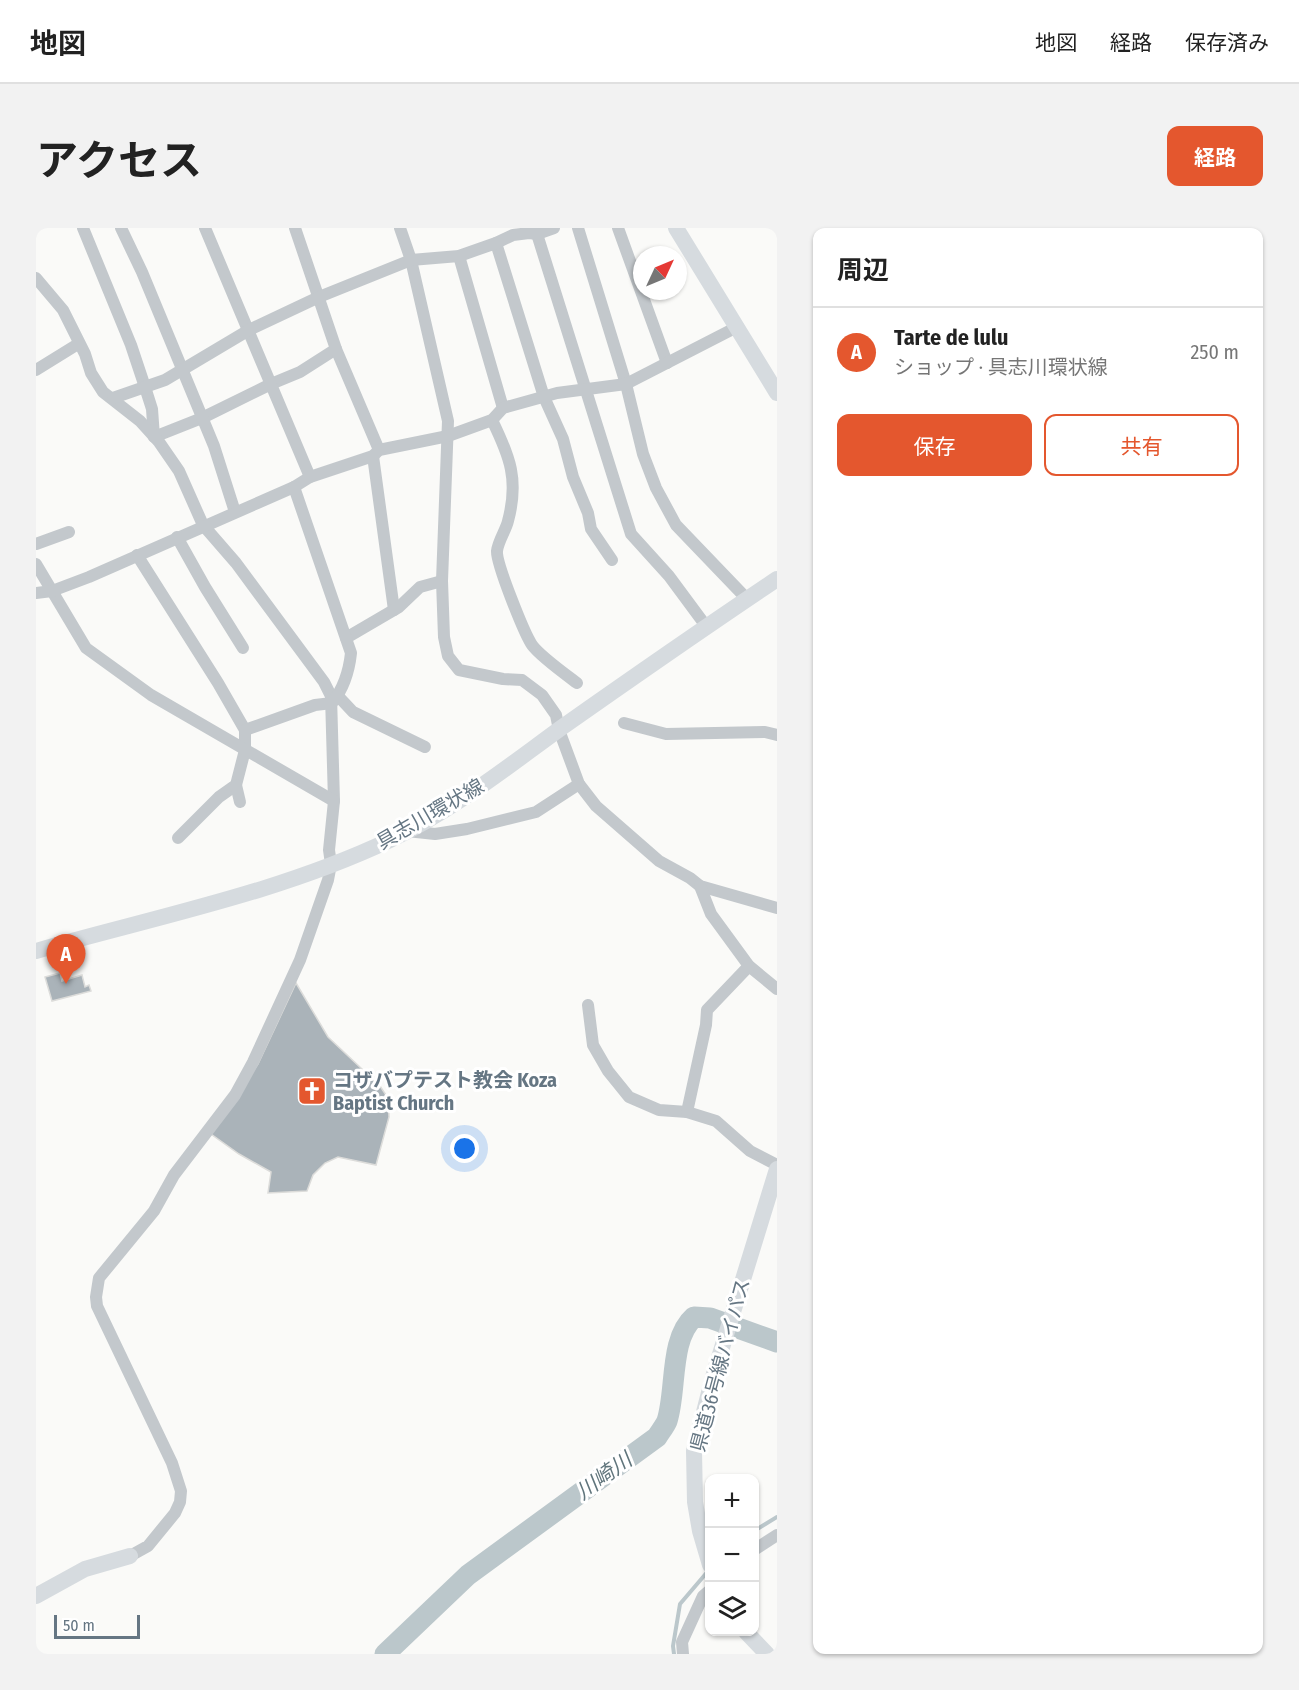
<!DOCTYPE html>
<html lang="ja">
<head>
<meta charset="utf-8">
<style>
	:root { --surface:#fff; --page:#f2f2f2; --text:#222; --muted:#767676; --line:#e0e0e0; --accent:#e4572e }
	body { margin:0; font-family:"Fira Sans Condensed","Noto Sans JP",sans-serif; background:var(--page); color:var(--text) }
	.controls { position:absolute; right:18px; bottom:18px; display:grid; overflow:hidden; border-radius:12px; box-shadow:0 2px 4px #0004 }
	.controls button { width:54px; height:54px; display:grid; place-items:center; padding:0; border:0; border-bottom:2px solid var(--line); background:var(--surface); color:var(--text); font:30px sans-serif }
	.compass { position:absolute; left:597px; top:18px; width:54px; height:54px; border-radius:50%; background:var(--surface); box-shadow:0 2px 4px #0004; rotate:46deg }
	.scale { position:absolute; left:18px; bottom:15px; width:86px; box-sizing:border-box; padding-left:6px; border:3px solid #657683; border-top:0; font-size:16px; line-height:21px; white-space:nowrap; color:#657683; -webkit-text-stroke:4px #fff; paint-order:stroke }
	.you { position:absolute; left:429px; top:921px; width:21px; height:21px; margin:-15px; border:4px solid #fff; border-radius:50%; background:#1a73e8; box-shadow:0 0 0 9px #1a73e833 }
	.badge { display:grid; place-items:center; width:39px; height:39px; border-radius:50%; background:var(--accent); color:#fff; font-size:20px; font-weight:700 }
	.pin { position:absolute; translate:-50% -50px; filter:drop-shadow(0 2px 3px #0008) }
	.pin::after { content:''; position:absolute; top:32px; width:21px; height:18px; background:inherit; clip-path:polygon(0 0,100% 0,50% 100%) }
	.list { margin:0; padding:0; list-style:none }
	h2 { display:flex; justify-content:space-between; align-items:center; height:78px; margin:0; padding:0 24px; font-size:26px }
	h2 small { font-size:20px; font-weight:400; color:var(--muted) }
	.list li { display:grid; grid-template-columns:39px 1fr auto; gap:18px; align-items:center; box-sizing:border-box; height:90px; padding:0 24px; border-top:2px solid var(--line) }
	.list b { display:block; font-size:22px; white-space:nowrap }
	.list p { margin:0; font-size:20px; white-space:nowrap; color:var(--muted) }
	.list em { font-size:20px; font-style:normal; color:var(--muted) }
	.actions { display:flex; gap:12px; padding:18px 24px }
	.actions a { flex:1; padding:14px 0; border:2px solid var(--accent); border-radius:12px; text-align:center; font-size:21px; color:var(--accent) }
	.actions .main { background:var(--accent); color:#fff }
	.icon { flex:none; width:33px; height:33px; fill:none; stroke:currentColor; stroke-width:2; stroke-linecap:round; stroke-linejoin:round }
	.map { position:relative; flex:none; width:741px; height:1426px; overflow:hidden; border-radius:12px }
	header { display:flex; align-items:center; gap:36px; box-sizing:border-box; height:84px; padding:0 30px; background:var(--surface); border-bottom:2px solid var(--line) }
	header strong { font-size:28px }
	nav { display:flex; gap:33px; margin-inline-start:auto; font-size:21px }
	.intro { display:flex; align-items:center; justify-content:space-between; box-sizing:border-box; height:144px; padding:0 36px }
	h1 { margin:0; font-size:42px }
	.button { padding:15px 27px; border-radius:12px; background:var(--accent); color:#fff; font-size:21px; font-weight:700 }
	main { display:flex; gap:36px; padding:0 36px }
	aside { flex:1; background:var(--surface); border-radius:12px; box-shadow:0 2px 4px #0004 }
	.map>svg:first-child { display:block }
	.lines { fill:none; stroke-linecap:round; stroke-linejoin:round }
	.stream { stroke:#bbc7cb; stroke-width:4 }
	.river { stroke:#bbc7cb; stroke-width:21 }
	.building { fill:#aab3b9; stroke:#dcdcda; stroke-width:1.5 }
	.street { stroke:#c3c8cc; stroke-width:12 }
	.secondary { stroke:#d6dbdf; stroke-width:16 }
	.labels { text-anchor:middle; dominant-baseline:central; stroke-width:6; stroke-linejoin:round; paint-order:stroke }
	.street-label { font-size:20px; fill:#657683; stroke:#fff }
	.poi-label { font-size:20px; font-weight:bold; fill:#657683; stroke:#fff; text-anchor:start }
	.water-label { font-size:21px; font-style:italic; fill:#60757c; stroke:#fff }
</style>
</head>
<body>
<header>
<strong>地図</strong>
<nav><a>地図</a><a>経路</a><a>保存済み</a></nav>
</header>
<div class="intro"><h1>アクセス</h1><a class="button">経路</a></div>
<main>
<div class="map">
<svg width="741" height="1426" viewBox="0 0 741 1426">
	<rect width="100%" height="100%" fill="#fafaf8"/>
	<g class="lines">
		<g class="stream">
			<path d="M 718,1303 L 741,1289"/>
			<path d="M 638,1426 L 637,1418 L 644,1376 L 673,1342"/>
		</g>
		<path class="river" d="M 349,1426 L 432,1347 L 621,1209 C 624,1204 629,1198 631,1193 C 641,1162 633,1111 658,1089 L 674,1090 L 741,1114"/>
	</g>
	<g class="building">
		<path d="M 24,745 L 26,753 L 46,747 L 49,759 L 53,757 L 55,763 L 16,773 L 9,749 Z"/>
		<path d="M 260,755 L 292,809 L 344,858 L 352,870 L 353,889 L 340,937 L 302,929 L 289,935 L 277,947 L 271,963 L 232,965 L 235,944 L 203,926 L 175,906 L 222,836 Z"/>
	</g>
	<g class="lines">
		<g class="street">
			<path d="M 47,0 L 95,117 L 109,159 L 116,181 L 118,209 L 166,190 L 235,156 L 264,144 L 300,121"/>
			<path d="M 85,0 L 106,44 L 178,218 L 199,284"/>
			<path d="M 169,0 L 274,249"/>
			<path d="M 259,0 L 300,121 L 343,222"/>
			<path d="M 364,0 L 375,32 L 412,193 L 406,353 L 408,409 L 412,428 L 423,442 L 467,451 L 486,452 L 506,467 L 520,487 L 523,502 L 543,556 L 560,578 L 623,633 L 654,650 L 664,658 L 741,680"/>
			<path d="M 542,0 L 590,156 L 607,226 L 620,260 L 640,297 L 711,371"/>
			<path d="M 582,0 L 631,135"/>
			<path d="M 501,6 L 595,306 L 633,348 L 670,398"/>
			<path d="M 460,15 L 508,169 L 527,211 L 537,249 L 552,285 L 555,301 L 576,332"/>
			<path d="M 423,28 L 467,180"/>
			<path d="M 0,50 L 27,82 L 49,126 L 55,145 L 67,164 L 104,193 L 123,214 L 143,243 L 167,297 L 200,335 L 288,454 L 295,468 L 298,573 L 293,622 L 295,636 L 292,652 L 264,732 L 217,834 L 199,867 L 138,947 L 118,983 L 63,1050 L 60,1069 L 61,1078 L 136,1235 L 145,1263 L 144,1274 L 139,1285 L 112,1318 L 94,1328"/>
			<path d="M 0,142 L 42,116"/>
			<path d="M 77,170 L 129,152 L 213,102 L 283,69 L 375,32 L 423,28 L 460,15 L 477,7 L 493,5 L 501,6 L 518,0"/>
			<path d="M 456,192 C 474,229 483,252 472,293 C 470,302 462,313 461,323 C 460,335 488,405 496,417 C 504,428 529,446 541,455"/>
			<path d="M 337,228 L 358,382"/>
			<path d="M 141,309 L 169,359 L 207,420"/>
			<path d="M 0,316 L 33,304"/>
			<path d="M 101,327 L 182,455 L 209,502 L 209,522 L 200,557 L 183,569 L 142,610"/>
			<path d="M 0,336 L 50,420 L 115,467 L 298,573"/>
			<path d="M 0,365 L 16,363 L 53,349 L 258,259 L 274,249 L 337,228 L 343,222 L 412,208 L 456,192 L 467,180 L 521,165 L 590,156 L 701,99"/>
			<path d="M 310,410 L 363,379 L 384,359 L 406,353"/>
			<path d="M 302,468 L 317,484 L 389,519"/>
			<path d="M 588,495 L 630,506 L 729,504 L 741,507"/>
			<path d="M 209,502 L 279,477 L 296,475 C 308,460 313,444 315,425 L 258,259"/>
			<path d="M 200,557 L 204,574"/>
			<path d="M 371,603 L 399,606 L 431,601 L 500,584 L 543,556"/>
			<path d="M 664,658 L 675,686 L 713,738 L 741,761"/>
			<path d="M 552,777 L 557,817 L 572,843 L 593,869 L 623,882 L 651,884 L 680,893 L 714,923 L 741,937"/>
			<path d="M 651,884 L 670,797 L 671,782 L 713,738"/>
			<path d="M 718,1322 L 741,1307"/>
			<path d="M 647,1426 L 646,1414 L 667,1368 L 674,1362"/>
		</g>
		<g class="secondary">
			<path d="M 640,0 L 741,165"/>
			<path d="M 0,723 C 119,689 242,665 354,612 C 416,583 470,540 525,500 C 596,450 668,400 741,351"/>
			<path d="M 674,1337 L 664,1303 L 659,1274 L 658,1223 L 677,1149 L 741,941"/>
			<path d="M 0,1368 L 49,1341 L 94,1328"/>
			<path d="M 710,1404 L 731,1426"/>
		</g>
	</g>
	<defs>
		<g id="church-square" transform="scale(1.5)"><rect x="-9" y="-9" width="18" height="18" rx="4" fill="#e4572e" stroke="#fff"/><path d="M-1.2-6h2.4v3.5h3.3v2.4h-3.3V6h-2.4V-.1h-3.3v-2.4h3.3Z" fill="#fff"/></g>
	</defs>
	<g fill-rule="evenodd">
		<use href="#church-square" x="276" y="863"/>
	</g>
	<g class="labels">
		<g class="street-label">
			<text transform="translate(394 586) rotate(-30)">具志川環状線</text>
			<text transform="translate(684 1137) rotate(-75)">県道36号線バイパス</text>
		</g>
		<g class="poi-label">
			<text x="297" y="852">コザバプテスト教会 Koza<tspan x="297" dy="23">Baptist Church</tspan></text>
		</g>
		<g class="water-label">
			<text transform="translate(568 1248) rotate(-36)">川崎川</text>
		</g>
	</g>
</svg>
<div class="controls">
<button>+</button>
<button>−</button>
<button><svg class="icon" aria-label="layers" viewBox="0 0 24 24"><path d="M12 4l9 5-9 5-9-5zM3 14l9 5 9-5"/></svg></button>
</div>
<svg class="compass" viewBox="-18 -18 36 36"><path d="M0-13l5 13h-10z" fill="#e53935"/><path d="M0 13l5-13h-10z" fill="#767676"/></svg>
<div class="scale">50 m</div>
<div class="you"></div>
<div class="pin badge" style="left:30px;top:756px">A</div>
</div>
<aside>
<h2>周辺<small></small></h2>
<ul class="list">
<li><span class="badge">A</span><div><b>Tarte de lulu</b><p>ショップ · 具志川環状線</p></div><em>250 m</em></li>
</ul>
<div class="actions"><a class="main">保存</a><a>共有</a></div>
</aside>
</main>
</body>
</html>
